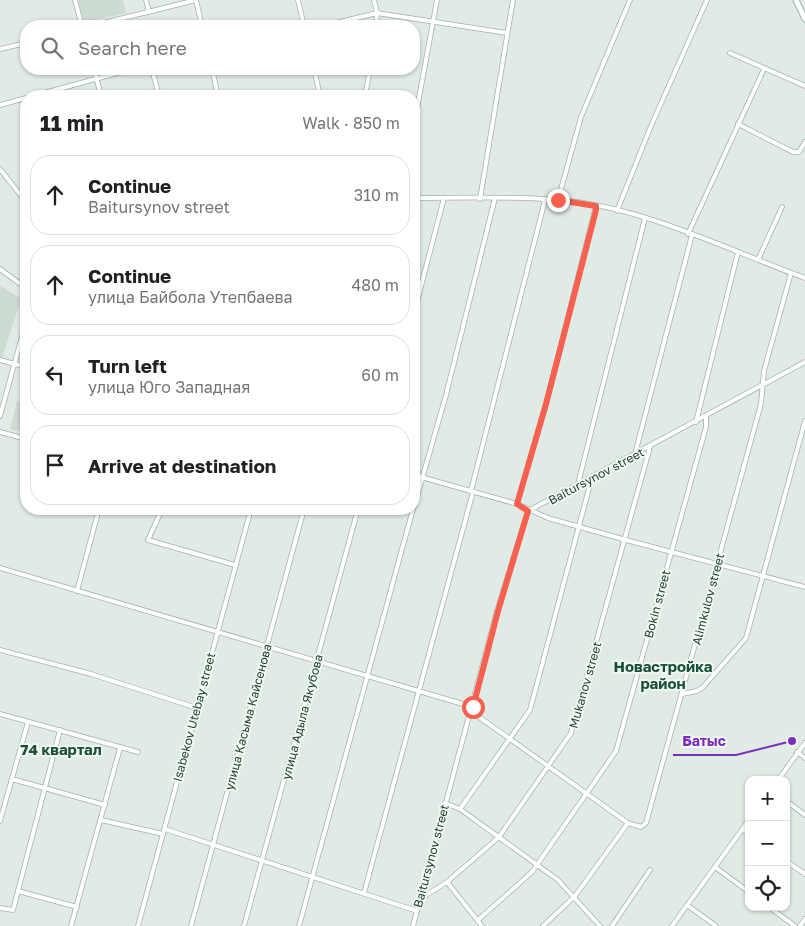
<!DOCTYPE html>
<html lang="en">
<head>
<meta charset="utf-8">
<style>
	:root { --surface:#fff; --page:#f2f2f2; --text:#202124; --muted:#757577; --line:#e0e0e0 }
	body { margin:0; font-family:"Golos Text",sans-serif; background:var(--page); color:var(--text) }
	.controls { position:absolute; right:15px; bottom:15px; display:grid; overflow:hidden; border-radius:10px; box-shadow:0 1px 4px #0004 }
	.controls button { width:45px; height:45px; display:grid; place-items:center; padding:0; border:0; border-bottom:1px solid var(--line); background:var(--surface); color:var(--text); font:25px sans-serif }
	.stop { position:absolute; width:15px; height:15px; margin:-11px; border:4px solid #f86050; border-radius:50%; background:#fff }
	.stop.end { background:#f86050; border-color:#fff; box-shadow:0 1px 5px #0008 }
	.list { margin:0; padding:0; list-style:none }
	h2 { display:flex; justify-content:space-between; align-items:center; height:65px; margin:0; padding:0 20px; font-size:21px }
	h2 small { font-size:16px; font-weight:400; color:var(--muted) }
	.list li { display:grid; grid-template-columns:32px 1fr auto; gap:15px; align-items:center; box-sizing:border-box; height:80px; margin:0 10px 10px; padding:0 10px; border:1px solid var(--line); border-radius:20px }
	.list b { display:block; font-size:19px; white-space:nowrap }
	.list p { margin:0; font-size:16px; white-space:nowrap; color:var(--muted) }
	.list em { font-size:16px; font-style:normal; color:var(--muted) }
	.icon { flex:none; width:28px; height:28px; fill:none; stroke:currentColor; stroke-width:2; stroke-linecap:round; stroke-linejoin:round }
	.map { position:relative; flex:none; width:805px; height:926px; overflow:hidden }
	.search { position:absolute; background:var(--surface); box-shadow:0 1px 4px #0004; left:20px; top:20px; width:400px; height:55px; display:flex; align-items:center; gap:12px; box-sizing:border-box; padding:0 18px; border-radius:20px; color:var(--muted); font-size:19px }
	.panel { position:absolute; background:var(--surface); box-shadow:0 1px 4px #0004; left:20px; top:90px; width:400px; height:425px; border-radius:20px }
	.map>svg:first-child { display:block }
	.built { fill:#cddbd3 }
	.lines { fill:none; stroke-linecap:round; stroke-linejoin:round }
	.street-casing { stroke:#a2b3aa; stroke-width:5.5 }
	.secondary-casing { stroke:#9db7aa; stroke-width:7 }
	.street { stroke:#fff; stroke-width:4 }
	.secondary { stroke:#fff; stroke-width:5 }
	.route { stroke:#f86050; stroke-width:6 }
	.labels { text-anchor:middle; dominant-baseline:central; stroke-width:4; stroke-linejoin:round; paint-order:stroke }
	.street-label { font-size:12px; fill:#1f3c30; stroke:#f0f8f2 }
	.quarter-label { font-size:15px; font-weight:bold; fill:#1b4f3a; stroke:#f0f8f2 }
	.leader { fill:none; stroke:#7b2cbf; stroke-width:2 }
	.callout-dot { fill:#7b2cbf; stroke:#f0f8f2; stroke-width:2 }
	.callout-label { font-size:14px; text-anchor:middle; font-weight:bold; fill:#7b2cbf; stroke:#f0f8f2; stroke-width:4; stroke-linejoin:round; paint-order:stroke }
</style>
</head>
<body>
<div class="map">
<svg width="805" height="926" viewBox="0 0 805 926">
	<rect width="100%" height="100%" fill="#dfebe4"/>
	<g class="built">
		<path d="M 78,0 L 123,0 L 126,13 L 84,23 Z"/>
		<path d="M 0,285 L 21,299 L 2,358 L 0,358 Z"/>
		<path d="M 17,401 L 26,403 L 26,433 L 10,429 Z"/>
	</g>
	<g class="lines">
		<g class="street-casing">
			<g id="street">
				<path d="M 75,0 L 82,26"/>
				<path d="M 146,0 L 149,12"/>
				<path d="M 196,0 L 202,26"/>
				<path d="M 298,0 L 304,26"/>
				<path d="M 374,0 L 377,13 L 376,26"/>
				<path d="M 91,26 L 196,0"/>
				<path d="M 323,26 L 377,13 L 507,33"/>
				<path d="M 0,49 L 26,43"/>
				<path d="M 730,53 L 805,86"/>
				<path d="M 94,69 L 101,96"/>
				<path d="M 152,69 L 159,96"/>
				<path d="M 212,69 L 218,96"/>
				<path d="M 314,69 L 320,96"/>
				<path d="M 33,96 L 132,69"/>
				<path d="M 365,96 L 370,69"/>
				<path d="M 0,105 L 26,98"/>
				<path d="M 738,124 L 793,152 L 799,152 L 805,142"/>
				<path d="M 414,125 L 437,0"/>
				<path d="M 0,169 L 26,202"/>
				<path d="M 414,198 C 462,198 511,196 559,200 C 645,207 725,249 805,278"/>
				<path d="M 480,199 L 513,0"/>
				<path d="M 558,200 L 581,117 L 630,0"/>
				<path d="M 617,211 L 651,126 L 707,0"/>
				<path d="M 688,234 L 764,69"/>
				<path d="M 758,260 L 782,207"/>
				<path d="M 0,269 L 26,288"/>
				<path d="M 414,313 L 444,198"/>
				<path d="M 0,360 L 26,367"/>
				<path d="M 0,416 L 26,322"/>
				<path d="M 696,422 L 738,252"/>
				<path d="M 0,432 L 26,439"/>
				<path d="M 635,454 L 692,235"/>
				<path d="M 414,475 L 517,504 L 548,518 L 626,540 L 805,587"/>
				<path d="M 578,484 L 645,218"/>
				<path d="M 471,491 L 545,200"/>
				<path d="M 517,504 L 546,404 L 596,206"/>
				<path d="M 414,507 L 446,395 L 495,198"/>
				<path d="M 162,509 L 148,540 L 235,565"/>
				<path d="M 0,568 L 473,707"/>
				<path d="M 77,591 L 99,509"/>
				<path d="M 0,650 L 91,674 L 197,708"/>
				<path d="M 682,694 L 697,691 L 703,687 L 746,638 L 805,421"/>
				<path d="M 472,712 L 628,823 L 641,827 L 646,823 L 761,404 L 764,371 L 791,273"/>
				<path d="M 0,714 L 138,752"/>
				<path d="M 797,752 L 805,758"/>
				<path d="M 12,779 L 105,805"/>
				<path d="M 778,780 L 805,743"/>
				<path d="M 786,801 L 805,815"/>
				<path d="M 445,803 L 460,809 L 558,880 L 600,926"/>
				<path d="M 460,809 L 530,710 L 592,477"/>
				<path d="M 101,820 L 163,834"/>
				<path d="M 0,821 L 28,722"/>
				<path d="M 165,829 L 417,911"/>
				<path d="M 742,829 L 749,834"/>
				<path d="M 786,861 L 805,874"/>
				<path d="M 715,867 L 749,892"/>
				<path d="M 447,882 L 482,926"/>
				<path d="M 18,891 L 77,907"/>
				<path d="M 364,893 L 473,492"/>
				<path d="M 420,899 L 447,882 L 499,837 L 571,733 L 650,447"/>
				<path d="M 687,905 L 716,926"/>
				<path d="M 769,907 L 795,926"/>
				<path d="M 0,908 L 13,910 L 60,730"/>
				<path d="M 478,920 L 532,872 L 616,751 L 706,427 L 706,417"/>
				<path d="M 71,926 L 120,748"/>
				<path d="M 138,926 L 251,509"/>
				<path d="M 191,926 L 304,509"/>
				<path d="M 244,926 L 358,509"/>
				<path d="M 299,926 L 413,509"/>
				<path d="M 413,926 L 497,611 L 528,511 L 805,362"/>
				<path d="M 543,926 L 575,896 L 628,823"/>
				<path d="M 612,926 L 650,870"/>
				<path d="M 672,926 L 749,820"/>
				<path d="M 800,926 L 805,919"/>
			</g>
		</g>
		<g class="secondary-casing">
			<path id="secondary" d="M 796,0 L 805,19"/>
		</g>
		<use href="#street" class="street"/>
		<use href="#secondary" class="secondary"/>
	</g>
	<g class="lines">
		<path class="route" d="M 473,707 L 498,611 L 528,511 L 517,504 L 546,404 L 596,210 L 596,206 L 558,200"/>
	</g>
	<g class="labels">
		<g class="street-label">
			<text transform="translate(596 476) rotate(-28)">Baitursynov street</text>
			<text transform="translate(708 599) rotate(-75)">Alimkulov street</text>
			<text transform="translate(657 604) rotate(-75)">Bokin street</text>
			<text transform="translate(585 685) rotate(-74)">Mukanov street</text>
			<text transform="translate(194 717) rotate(-75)">Isabekov Utebay street</text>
			<text transform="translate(248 717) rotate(-75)">улица Касыма Кайсенова</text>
			<text transform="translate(302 717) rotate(-75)">улица Адыла Якубова</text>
			<text transform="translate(431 856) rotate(-75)">Baitursynov street</text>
		</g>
		<g class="quarter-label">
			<text x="663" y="666">Новастройка<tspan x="663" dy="17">район</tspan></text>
			<text x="61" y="749">74 квартал</text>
		</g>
	</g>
	<path class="leader" d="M792 741L736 755H673"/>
	<circle class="callout-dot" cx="792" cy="741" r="5"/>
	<g class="callout-label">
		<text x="704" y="746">Батыс</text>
	</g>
</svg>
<div class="controls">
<button>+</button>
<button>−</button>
<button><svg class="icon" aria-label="locate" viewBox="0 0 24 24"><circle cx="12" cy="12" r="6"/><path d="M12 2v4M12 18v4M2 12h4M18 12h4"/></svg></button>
</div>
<div class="stop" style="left:473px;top:707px"></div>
<div class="stop end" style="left:558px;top:200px"></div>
<div class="search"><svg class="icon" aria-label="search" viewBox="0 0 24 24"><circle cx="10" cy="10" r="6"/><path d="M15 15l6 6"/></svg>Search here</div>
<section class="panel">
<h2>11 min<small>Walk · 850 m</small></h2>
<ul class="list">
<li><svg class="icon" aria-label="ahead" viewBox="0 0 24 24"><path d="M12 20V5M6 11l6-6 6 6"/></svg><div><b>Continue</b><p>Baitursynov street</p></div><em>310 m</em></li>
<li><svg class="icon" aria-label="ahead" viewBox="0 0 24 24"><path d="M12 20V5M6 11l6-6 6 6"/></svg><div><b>Continue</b><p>улица Байбола Утепбаева</p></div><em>480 m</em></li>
<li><svg class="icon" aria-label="left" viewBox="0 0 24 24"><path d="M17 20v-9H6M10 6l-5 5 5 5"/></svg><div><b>Turn left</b><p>улица Юго Западная</p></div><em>60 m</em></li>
<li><svg class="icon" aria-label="arrive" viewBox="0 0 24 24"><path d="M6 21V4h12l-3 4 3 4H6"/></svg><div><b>Arrive at destination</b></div></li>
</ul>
</section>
</div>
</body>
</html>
